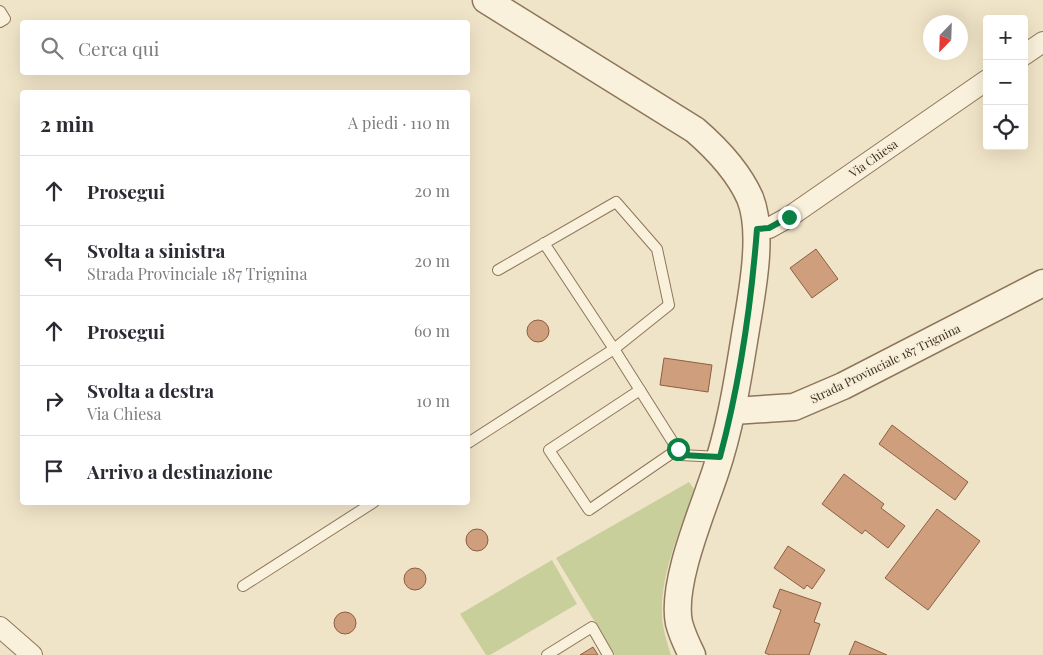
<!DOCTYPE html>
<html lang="it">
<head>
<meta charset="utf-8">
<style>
	:root { --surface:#fff; --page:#f2f2f3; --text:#2b2b33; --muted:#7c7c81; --line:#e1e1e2 }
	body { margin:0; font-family:"Playfair Display",serif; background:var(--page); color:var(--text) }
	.controls { position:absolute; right:15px; top:15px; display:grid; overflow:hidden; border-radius:5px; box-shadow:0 5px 20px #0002 }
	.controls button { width:45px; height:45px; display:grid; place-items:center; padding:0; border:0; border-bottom:1px solid var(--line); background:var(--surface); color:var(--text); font:25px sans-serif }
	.compass { position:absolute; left:923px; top:15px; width:45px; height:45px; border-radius:50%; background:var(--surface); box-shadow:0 5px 20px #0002; rotate:203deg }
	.stop { position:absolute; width:15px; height:15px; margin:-11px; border:4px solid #0b8043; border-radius:50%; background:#fff }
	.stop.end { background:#0b8043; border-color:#fff; box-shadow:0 1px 5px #0008 }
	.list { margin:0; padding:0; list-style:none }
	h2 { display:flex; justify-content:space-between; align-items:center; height:65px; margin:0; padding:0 20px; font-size:21px }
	h2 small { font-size:16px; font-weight:400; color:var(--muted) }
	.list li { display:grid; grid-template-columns:32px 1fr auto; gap:15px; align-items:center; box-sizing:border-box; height:70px; padding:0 20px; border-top:1px solid var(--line) }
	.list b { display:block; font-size:19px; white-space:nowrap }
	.list p { margin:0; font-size:16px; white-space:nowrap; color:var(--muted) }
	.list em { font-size:16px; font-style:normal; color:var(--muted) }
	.icon { flex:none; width:28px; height:28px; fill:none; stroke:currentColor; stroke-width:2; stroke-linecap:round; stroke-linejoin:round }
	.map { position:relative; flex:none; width:1043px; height:655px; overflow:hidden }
	.search { position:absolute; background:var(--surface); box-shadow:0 5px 20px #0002; left:20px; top:20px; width:450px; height:55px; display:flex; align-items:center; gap:12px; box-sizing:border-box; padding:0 18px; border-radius:5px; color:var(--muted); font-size:19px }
	.panel { position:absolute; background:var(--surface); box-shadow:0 5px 20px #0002; left:20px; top:90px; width:450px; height:415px; border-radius:5px }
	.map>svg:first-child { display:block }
	.green { fill:#c9cf9b }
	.building { fill:#cf9f7d; stroke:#8d5f41 }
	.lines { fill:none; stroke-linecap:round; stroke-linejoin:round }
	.service-casing { stroke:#8d765c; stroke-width:12 }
	.minor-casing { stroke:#8d765c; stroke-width:22 }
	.tertiary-casing { stroke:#8d765c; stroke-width:29 }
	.service { stroke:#faf1dc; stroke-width:10 }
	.minor { stroke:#faf1dc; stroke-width:20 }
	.tertiary { stroke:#faf1dc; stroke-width:26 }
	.route { stroke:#0b8043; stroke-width:6 }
	.labels { text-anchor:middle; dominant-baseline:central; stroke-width:4; stroke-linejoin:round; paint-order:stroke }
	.street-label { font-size:12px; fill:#3d2e20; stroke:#f7eed8 }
</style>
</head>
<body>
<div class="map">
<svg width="1043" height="655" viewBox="0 0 1043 655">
	<rect width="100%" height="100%" fill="#f0e4c8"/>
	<g class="green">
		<path d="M 689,482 L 694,489 C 681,529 661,571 662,613 C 662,627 667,642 671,655 L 615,655 L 556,558 Z"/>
		<path d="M 552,560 L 577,604 L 490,655 L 486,655 L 460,614 Z"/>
	</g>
	<g class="building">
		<path d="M 816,249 L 838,279 L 812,298 L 790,268 Z"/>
		<circle cx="538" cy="331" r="11"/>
		<path d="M 664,358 L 712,365 L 708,392 L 660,385 Z"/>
		<path d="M 892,425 L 968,482 L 955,500 L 879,444 Z"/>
		<path d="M 844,474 L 884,504 L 881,508 L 905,526 L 888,548 L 865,530 L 862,534 L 822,504 Z"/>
		<path d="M 937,509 L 980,541 L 928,610 L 885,578 Z"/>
		<circle cx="477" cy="540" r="11"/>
		<path d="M 788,546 L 825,570 L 812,589 L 807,585 L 804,589 L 774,568 Z"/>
		<circle cx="415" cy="579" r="11"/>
		<path d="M 780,589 L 821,603 L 814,622 L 820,624 L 809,655 L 770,655 L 765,653 L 781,610 L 773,607 Z"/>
		<circle cx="345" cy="623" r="11"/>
		<path d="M 855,641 L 887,655 L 849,655 Z"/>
		<path d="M 593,647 L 598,655 L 580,655 Z"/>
	</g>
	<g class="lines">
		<g class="service-casing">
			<g id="service">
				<path d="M 0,11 L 5,19 L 0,22"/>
				<path d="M 498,270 L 616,202 L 657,249 L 669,305 L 614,349 L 544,243"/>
				<path d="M 640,390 L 549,450 L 589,510 L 678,449"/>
				<path d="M 468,443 L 614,349 L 681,455 L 719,457"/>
				<path d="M 243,586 L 374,502"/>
				<path d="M 547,655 L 592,627 L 608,655"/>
			</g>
		</g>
		<g class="minor-casing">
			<g id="minor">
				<path d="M 1024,55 L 1043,42"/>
				<path d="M 757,229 L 769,228 L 789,217 L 987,80"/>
				<path d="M 0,627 L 32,655"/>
			</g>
		</g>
		<g class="tertiary-casing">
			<g id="tertiary">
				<path d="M 486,0 L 695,130 C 717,149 738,171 750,198 C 764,232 752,293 746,329 C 738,378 731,426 715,473 C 702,512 671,584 679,623 C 682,634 687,645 692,655"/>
				<path d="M 733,411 L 794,407 L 843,386 L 1043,283"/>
			</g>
		</g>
		<use href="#service" class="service"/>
		<use href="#minor" class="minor"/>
		<use href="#tertiary" class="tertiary"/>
	</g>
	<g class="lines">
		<path class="route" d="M 678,449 L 681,455 L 720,457 C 740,382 751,306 757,229 L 769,228 L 789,217"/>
	</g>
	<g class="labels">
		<g class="street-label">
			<text transform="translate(873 158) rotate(-35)">Via Chiesa</text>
			<text transform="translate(885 363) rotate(-26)">Strada Provinciale 187 Trignina</text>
		</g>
	</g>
</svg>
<div class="controls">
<button>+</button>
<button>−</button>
<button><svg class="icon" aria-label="locate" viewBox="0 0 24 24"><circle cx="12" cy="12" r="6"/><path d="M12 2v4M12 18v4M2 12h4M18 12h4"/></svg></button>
</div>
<svg class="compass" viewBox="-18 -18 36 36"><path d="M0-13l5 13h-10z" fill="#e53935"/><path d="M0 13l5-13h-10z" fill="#7c7c81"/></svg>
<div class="stop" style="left:678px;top:449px"></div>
<div class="stop end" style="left:789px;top:217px"></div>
<div class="search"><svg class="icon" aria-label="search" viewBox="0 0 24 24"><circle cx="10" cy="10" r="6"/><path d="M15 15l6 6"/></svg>Cerca qui</div>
<section class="panel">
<h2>2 min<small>A piedi · 110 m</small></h2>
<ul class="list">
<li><svg class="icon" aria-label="ahead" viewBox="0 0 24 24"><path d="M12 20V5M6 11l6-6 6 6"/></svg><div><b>Prosegui</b></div><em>20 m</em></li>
<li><svg class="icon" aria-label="left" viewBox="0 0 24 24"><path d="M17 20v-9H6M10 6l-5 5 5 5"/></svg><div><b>Svolta a sinistra</b><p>Strada Provinciale 187 Trignina</p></div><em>20 m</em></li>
<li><svg class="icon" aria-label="ahead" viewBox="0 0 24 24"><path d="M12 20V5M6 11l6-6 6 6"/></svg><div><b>Prosegui</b></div><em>60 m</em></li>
<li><svg class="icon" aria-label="right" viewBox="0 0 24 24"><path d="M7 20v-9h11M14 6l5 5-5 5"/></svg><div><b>Svolta a destra</b><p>Via Chiesa</p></div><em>10 m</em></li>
<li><svg class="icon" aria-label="arrive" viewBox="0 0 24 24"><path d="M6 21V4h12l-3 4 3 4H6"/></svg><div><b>Arrivo a destinazione</b></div></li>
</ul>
</section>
</div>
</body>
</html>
